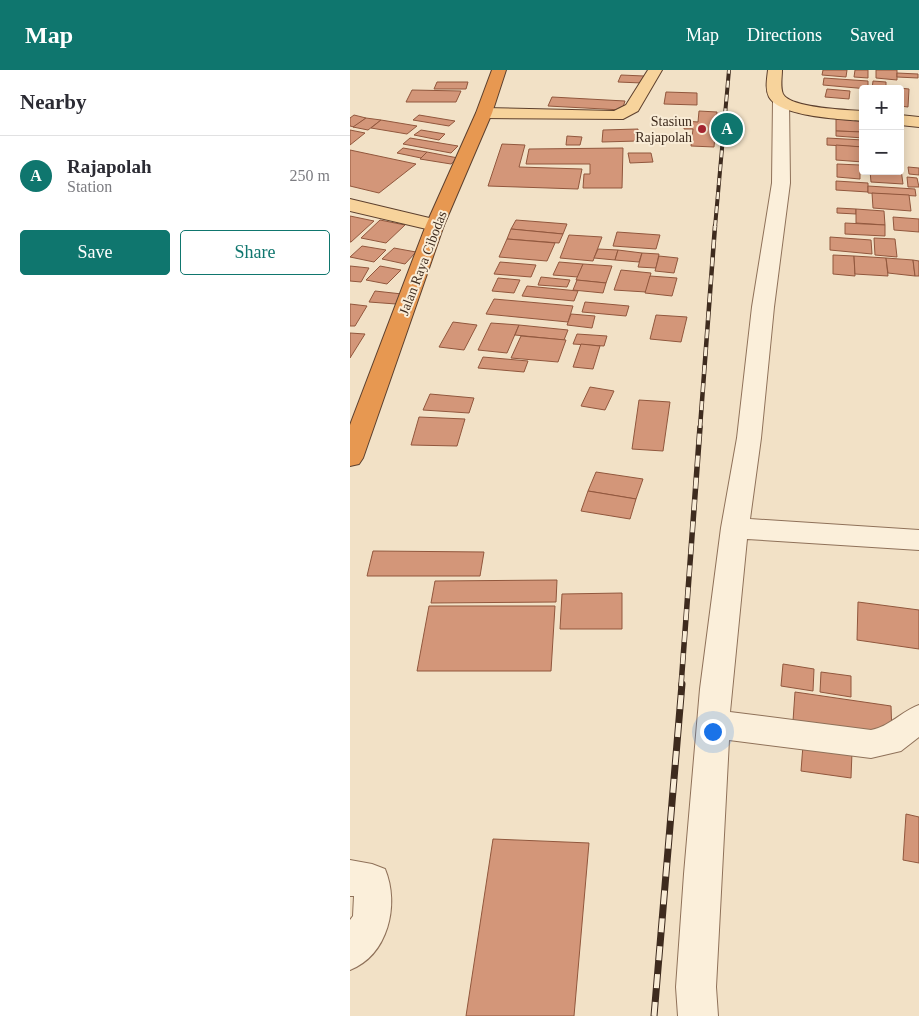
<!DOCTYPE html>
<html lang="en">
<head>
<meta charset="utf-8">
<style>
	:root { --surface:#fff; --page:#f2f2f3; --text:#2b2b33; --muted:#7c7c81; --line:#e1e1e2; --accent:#0f766e }
	body { margin:0; font-family:"Times New Roman",serif; background:var(--page); color:var(--text) }
	.controls { position:absolute; right:15px; top:15px; display:grid; overflow:hidden; border-radius:5px; box-shadow:0 2px 12px #0003 }
	.controls button { width:45px; height:45px; display:grid; place-items:center; padding:0; border:0; border-bottom:1px solid var(--line); background:var(--surface); color:var(--text); font:25px sans-serif }
	.you { position:absolute; left:362px; top:661px; width:18px; height:18px; margin:-12px; border:4px solid #fff; border-radius:50%; background:#1a73e8; box-shadow:0 0 0 8px #1a73e833 }
	.badge { display:grid; place-items:center; width:32px; height:32px; border-radius:50%; background:var(--accent); color:#fff; font-size:16px; font-weight:700 }
	.pin { position:absolute; translate:-50% -50%; border:2px solid #fff; box-shadow:0 1px 5px #0006 }
	.list { margin:0; padding:0; list-style:none }
	h2 { display:flex; justify-content:space-between; align-items:center; height:65px; margin:0; padding:0 20px; font-size:21px }
	h2 small { font-size:16px; font-weight:400; color:var(--muted) }
	.list li { display:grid; grid-template-columns:32px 1fr auto; gap:15px; align-items:center; box-sizing:border-box; height:80px; padding:0 20px; border-top:1px solid var(--line) }
	.list b { display:block; font-size:19px; white-space:nowrap }
	.list p { margin:0; font-size:16px; white-space:nowrap; color:var(--muted) }
	.list em { font-size:16px; font-style:normal; color:var(--muted) }
	.actions { display:flex; gap:10px; padding:15px 20px }
	.actions a { flex:1; padding:11px 0; border:1px solid var(--accent); border-radius:5px; text-align:center; font-size:18px; color:var(--accent) }
	.actions .main { background:var(--accent); color:#fff }
	.map { position:relative; flex:none; width:569px; height:946px; overflow:hidden }
	header { display:flex; align-items:center; gap:30px; box-sizing:border-box; height:70px; padding:0 25px; background:var(--accent); color:#fff }
	header strong { font-size:24px }
	nav { display:flex; gap:28px; margin-inline-start:auto; font-size:18px }
	main { display:flex }
	aside { flex:1; background:var(--surface) }
	.map>svg:first-child { display:block }
	.building { fill:#d39679; stroke:#91573d }
	.lines { fill:none; stroke-linecap:round; stroke-linejoin:round }
	.minor-casing { stroke:#8f7159; stroke-width:2 }
	.major-casing { stroke:#5d402e; stroke-width:2 }
	.highway-casing { stroke:#5d402e; stroke-width:2 }
	.minor { fill:#fbefda; fill-rule:evenodd }
	.major { fill:#f7d39b; fill-rule:evenodd }
	.highway { fill:#e79851; fill-rule:evenodd }
	.rail-far3-casing { stroke:#3e2b1e; stroke-width:4 }
	.rail-far2-casing { stroke:#3e2b1e; stroke-width:4.5 }
	.rail-far1-casing { stroke:#3e2b1e; stroke-width:5.5 }
	.rail-casing { stroke:#3e2b1e; stroke-width:7 }
	.rail-far3 { stroke:#f9ecd6; stroke-width:2.5; stroke-dasharray:7; stroke-linecap:butt }
	.rail-far2 { stroke:#f9ecd6; stroke-width:3; stroke-dasharray:9; stroke-linecap:butt }
	.rail-far1 { stroke:#f9ecd6; stroke-width:4; stroke-dasharray:11; stroke-linecap:butt }
	.rail { stroke:#f9ecd6; stroke-width:5; stroke-dasharray:14; stroke-linecap:butt }
	.poi-dot { fill:#a42430; stroke:#f9ecd6; stroke-width:2 }
	.labels { text-anchor:middle; dominant-baseline:central; stroke-width:4; stroke-linejoin:round; paint-order:stroke }
	.far-poi-label { font-size:14px; fill:#3e2b1e; stroke:#f9ecd6; text-anchor:end }
	.far-street-label { font-size:14px; fill:#3e2b1e; stroke:#f9ecd6 }
</style>
</head>
<body>
<header>
<strong>Map</strong>
<nav><a>Map</a><a>Directions</a><a>Saved</a></nav>
</header>
<main>
<aside>
<h2>Nearby<small></small></h2>
<ul class="list">
<li><span class="badge">A</span><div><b>Rajapolah</b><p>Station</p></div><em>250 m</em></li>
</ul>
<div class="actions"><a class="main">Save</a><a>Share</a></div>
</aside>
<div class="map">
<svg width="569" height="946" viewBox="0 0 569 946">
	<rect width="100%" height="100%" fill="#f2e1c6"/>
	<g class="building">
		<path d="M 473,0 L 497,0 L 496,7 L 472,5 Z"/>
		<path d="M 505,0 L 518,0 L 518,8 L 504,7 Z"/>
		<path d="M 526,0 L 547,0 L 547,10 L 526,8 Z"/>
		<path d="M 547,3 L 568,4 L 568,8 L 547,7 Z"/>
		<path d="M 271,5 L 294,6 L 292,13 L 268,12 Z"/>
		<path d="M 474,8 L 518,11 L 518,19 L 473,15 Z"/>
		<path d="M 523,11 L 536,12 L 536,19 L 522,19 Z"/>
		<path d="M 87,12 L 118,12 L 116,19 L 84,19 Z"/>
		<path d="M 540,17 L 559,19 L 558,37 L 550,36 L 550,19 Z"/>
		<path d="M 477,19 L 500,21 L 499,29 L 475,27 Z"/>
		<path d="M 62,20 L 111,21 L 106,32 L 56,32 Z"/>
		<path d="M 316,22 L 347,23 L 347,35 L 314,34 Z"/>
		<path d="M 202,27 L 275,31 L 272,40 L 198,36 Z"/>
		<path d="M 349,41 L 367,42 L 364,77 L 341,76 L 343,59 L 334,59 L 335,51 L 348,52 Z"/>
		<path d="M 4,45 L 16,48 L 4,57 L 0,56 L 0,48 Z"/>
		<path d="M 69,45 L 105,51 L 99,56 L 63,50 Z"/>
		<path d="M 16,48 L 31,50 L 18,60 L 3,57 Z"/>
		<path d="M 486,49 L 513,51 L 513,62 L 486,61 Z"/>
		<path d="M 31,50 L 67,56 L 57,64 L 21,58 Z"/>
		<path d="M 288,59 L 288,71 L 252,72 L 253,60 Z"/>
		<path d="M 0,60 L 15,63 L 0,75 Z"/>
		<path d="M 71,60 L 95,64 L 89,70 L 64,65 Z"/>
		<path d="M 486,61 L 513,62 L 513,68 L 486,66 Z"/>
		<path d="M 217,66 L 232,67 L 230,75 L 216,75 Z"/>
		<path d="M 60,68 L 108,76 L 101,83 L 53,74 Z"/>
		<path d="M 477,68 L 513,70 L 513,77 L 477,75 Z"/>
		<path d="M 152,74 L 175,75 L 169,97 L 232,99 L 228,119 L 138,116 Z"/>
		<path d="M 486,75 L 513,77 L 513,92 L 486,90 Z"/>
		<path d="M 53,78 L 77,82 L 71,88 L 47,83 Z"/>
		<path d="M 273,78 L 272,118 L 233,118 L 234,104 L 240,104 L 240,94 L 176,94 L 179,79 Z"/>
		<path d="M 0,80 L 66,94 L 29,123 L 0,116 Z"/>
		<path d="M 77,82 L 108,88 L 101,94 L 70,89 Z"/>
		<path d="M 278,83 L 301,83 L 303,92 L 280,93 Z"/>
		<path d="M 487,94 L 510,95 L 510,109 L 487,107 Z"/>
		<path d="M 558,97 L 569,98 L 569,105 L 559,104 Z"/>
		<path d="M 551,99 L 553,114 L 521,112 L 520,101 L 550,101 Z"/>
		<path d="M 557,107 L 567,108 L 569,117 L 558,117 Z"/>
		<path d="M 486,111 L 518,113 L 518,122 L 486,120 Z"/>
		<path d="M 518,116 L 565,119 L 566,126 L 518,123 Z"/>
		<path d="M 522,123 L 559,125 L 561,141 L 523,138 Z"/>
		<path d="M 487,138 L 506,139 L 506,144 L 487,143 Z"/>
		<path d="M 506,139 L 534,141 L 535,155 L 506,153 Z"/>
		<path d="M 0,146 L 24,151 L 1,172 L 0,172 Z"/>
		<path d="M 543,147 L 569,149 L 569,162 L 544,160 Z"/>
		<path d="M 30,150 L 55,155 L 36,173 L 11,168 Z"/>
		<path d="M 166,150 L 217,154 L 213,164 L 161,159 Z"/>
		<path d="M 495,153 L 535,155 L 535,166 L 495,164 Z"/>
		<path d="M 161,159 L 213,164 L 209,173 L 157,169 Z"/>
		<path d="M 267,162 L 310,165 L 306,179 L 263,176 Z"/>
		<path d="M 219,165 L 252,167 L 243,191 L 210,188 Z"/>
		<path d="M 480,167 L 521,170 L 522,184 L 480,180 Z"/>
		<path d="M 524,168 L 545,169 L 547,187 L 525,185 Z"/>
		<path d="M 157,169 L 205,173 L 197,191 L 149,187 Z"/>
		<path d="M 12,176 L 36,180 L 24,192 L 0,187 Z"/>
		<path d="M 44,178 L 66,182 L 55,194 L 32,189 Z"/>
		<path d="M 248,179 L 268,180 L 265,190 L 244,188 Z"/>
		<path d="M 268,180 L 292,183 L 289,192 L 265,190 Z"/>
		<path d="M 292,183 L 309,184 L 306,198 L 288,197 Z"/>
		<path d="M 483,185 L 504,186 L 505,206 L 483,204 Z"/>
		<path d="M 309,186 L 328,188 L 324,203 L 305,201 Z"/>
		<path d="M 504,186 L 536,188 L 538,206 L 505,204 Z"/>
		<path d="M 536,188 L 563,190 L 565,206 L 538,203 Z"/>
		<path d="M 563,190 L 569,191 L 569,206 L 565,206 Z"/>
		<path d="M 150,192 L 186,195 L 181,207 L 144,204 Z"/>
		<path d="M 209,192 L 233,194 L 228,207 L 203,205 Z"/>
		<path d="M 233,194 L 262,196 L 256,213 L 226,210 Z"/>
		<path d="M 0,196 L 19,198 L 11,212 L 0,211 Z"/>
		<path d="M 30,196 L 51,200 L 37,214 L 16,210 Z"/>
		<path d="M 271,200 L 301,203 L 296,222 L 264,220 Z"/>
		<path d="M 300,206 L 327,208 L 322,226 L 295,223 Z"/>
		<path d="M 191,207 L 220,210 L 217,217 L 188,215 Z"/>
		<path d="M 148,208 L 170,210 L 164,223 L 142,221 Z"/>
		<path d="M 227,210 L 256,213 L 253,223 L 223,220 Z"/>
		<path d="M 177,216 L 228,221 L 224,231 L 172,226 Z"/>
		<path d="M 25,221 L 52,224 L 46,234 L 19,232 Z"/>
		<path d="M 144,229 L 223,236 L 218,252 L 136,244 Z"/>
		<path d="M 235,232 L 279,236 L 276,246 L 232,242 Z"/>
		<path d="M 0,234 L 17,236 L 5,256 L 0,256 Z"/>
		<path d="M 221,244 L 245,246 L 242,258 L 217,255 Z"/>
		<path d="M 306,245 L 337,247 L 331,272 L 300,269 Z"/>
		<path d="M 103,252 L 127,255 L 114,280 L 89,277 Z"/>
		<path d="M 141,253 L 169,255 L 157,283 L 128,280 Z"/>
		<path d="M 169,255 L 218,260 L 214,270 L 165,265 Z"/>
		<path d="M 0,263 L 15,264 L 0,288 Z"/>
		<path d="M 227,264 L 257,266 L 254,276 L 223,274 Z"/>
		<path d="M 171,266 L 216,270 L 208,292 L 161,288 Z"/>
		<path d="M 231,274 L 250,276 L 243,299 L 223,297 Z"/>
		<path d="M 133,287 L 178,291 L 174,302 L 128,298 Z"/>
		<path d="M 240,317 L 264,321 L 255,340 L 231,336 Z"/>
		<path d="M 80,324 L 124,328 L 119,343 L 73,340 Z"/>
		<path d="M 289,330 L 320,332 L 313,381 L 282,379 Z"/>
		<path d="M 69,347 L 115,349 L 107,376 L 61,375 Z"/>
		<path d="M 246,402 L 293,409 L 286,429 L 238,421 Z"/>
		<path d="M 238,421 L 286,429 L 280,449 L 231,441 Z"/>
		<path d="M 23,481 L 134,482 L 130,506 L 17,506 Z"/>
		<path d="M 207,510 L 206,532 L 81,533 L 85,511 Z"/>
		<path d="M 272,523 L 272,559 L 210,559 L 212,524 Z"/>
		<path d="M 508,532 L 569,540 L 569,579 L 507,570 Z"/>
		<path d="M 79,536 L 205,536 L 201,601 L 67,601 Z"/>
		<path d="M 433,594 L 464,599 L 463,621 L 431,616 Z"/>
		<path d="M 471,602 L 501,606 L 501,627 L 470,622 Z"/>
		<path d="M 445,622 L 541,636 L 542,665 L 443,651 Z"/>
		<path d="M 453,675 L 502,682 L 501,708 L 451,701 Z"/>
		<path d="M 556,744 L 569,747 L 569,793 L 553,790 Z"/>
		<path d="M 143,769 L 239,773 L 224,946 L 116,946 Z"/>
	</g>
	<g class="lines">
		<g class="minor-casing">
			<g id="minor">
				<path d="M 431,26 L 439,31 L 440,113 L 424,237 L 411,368 L 400,449 L 569,460 L 569,480 L 397,469 L 380,642 L 521,660 C 539,657 552,641 569,635 L 569,667 L 551,681 L 521,688 L 379,670 L 366,917 L 368,946 L 328,946 L 326,917 L 334,804 L 350,619 L 371,458 L 387,368 L 402,237 L 422,113 L 423,31 Z"/>
				<path d="M 0,790 L 22,794 L 35,799 C 50,835 38,885 0,900 L 0,850 L 3,846 L 4,826 L 0,826 Z"/>
			</g>
		</g>
		<g class="major-casing">
			<g id="major">
				<path d="M 298,0 L 312,0 L 288,41 L 273,49 L 134,48 L 126,43 L 134,38 L 264,41 L 276,35 Z"/>
				<path d="M 418,0 L 432,0 C 432,7 430,17 433,24 C 440,38 497,40 513,41 L 513,51 C 492,49 430,47 419,27 C 415,19 417,9 418,0 Z"/>
				<path d="M 550,45 L 569,47 L 569,57 L 550,55 Z"/>
				<path d="M 0,129 L 92,151 L 94,155 L 92,159 L 85,161 L 0,141 Z"/>
			</g>
		</g>
		<g class="highway-casing">
			<path id="highway" d="M 142,0 L 156,0 L 142,43 L 94,155 L 13,388 L 9,394 L 0,396 L 0,355 L 76,155 L 126,43 Z"/>
		</g>
		<use href="#minor" class="minor"/>
		<use href="#major" class="major"/>
		<use href="#highway" class="highway"/>
		<g class="rail-far3-casing">
			<path id="rail-far3" d="M 365,157 L 379,0"/>
		</g>
		<g class="rail-far2-casing">
			<path id="rail-far2" d="M 350,358 L 365,156"/>
		</g>
		<g class="rail-far1-casing">
			<path id="rail-far1" d="M 331,616 L 350,357"/>
		</g>
		<g class="rail-casing">
			<path id="rail" d="M 304,946 L 332,614"/>
		</g>
		<use href="#rail-far3" class="rail-far3"/>
		<use href="#rail-far2" class="rail-far2"/>
		<use href="#rail-far1" class="rail-far1"/>
		<use href="#rail" class="rail"/>
	</g>
	<circle class="poi-dot" cx="352" cy="59" r="5"/>
	<g class="labels">
		<g class="far-poi-label">
			<text x="342" y="51">Stasiun<tspan x="342" dy="16">Rajapolah</tspan></text>
		</g>
		<g class="far-street-label">
			<text transform="translate(73 193) rotate(-69)">Jalan Raya Cibodas</text>
		</g>
	</g>
</svg>
<div class="controls">
<button>+</button>
<button>−</button>
</div>
<div class="you"></div>
<div class="pin badge" style="left:377px;top:59px">A</div>
</div>
</main>
</body>
</html>
